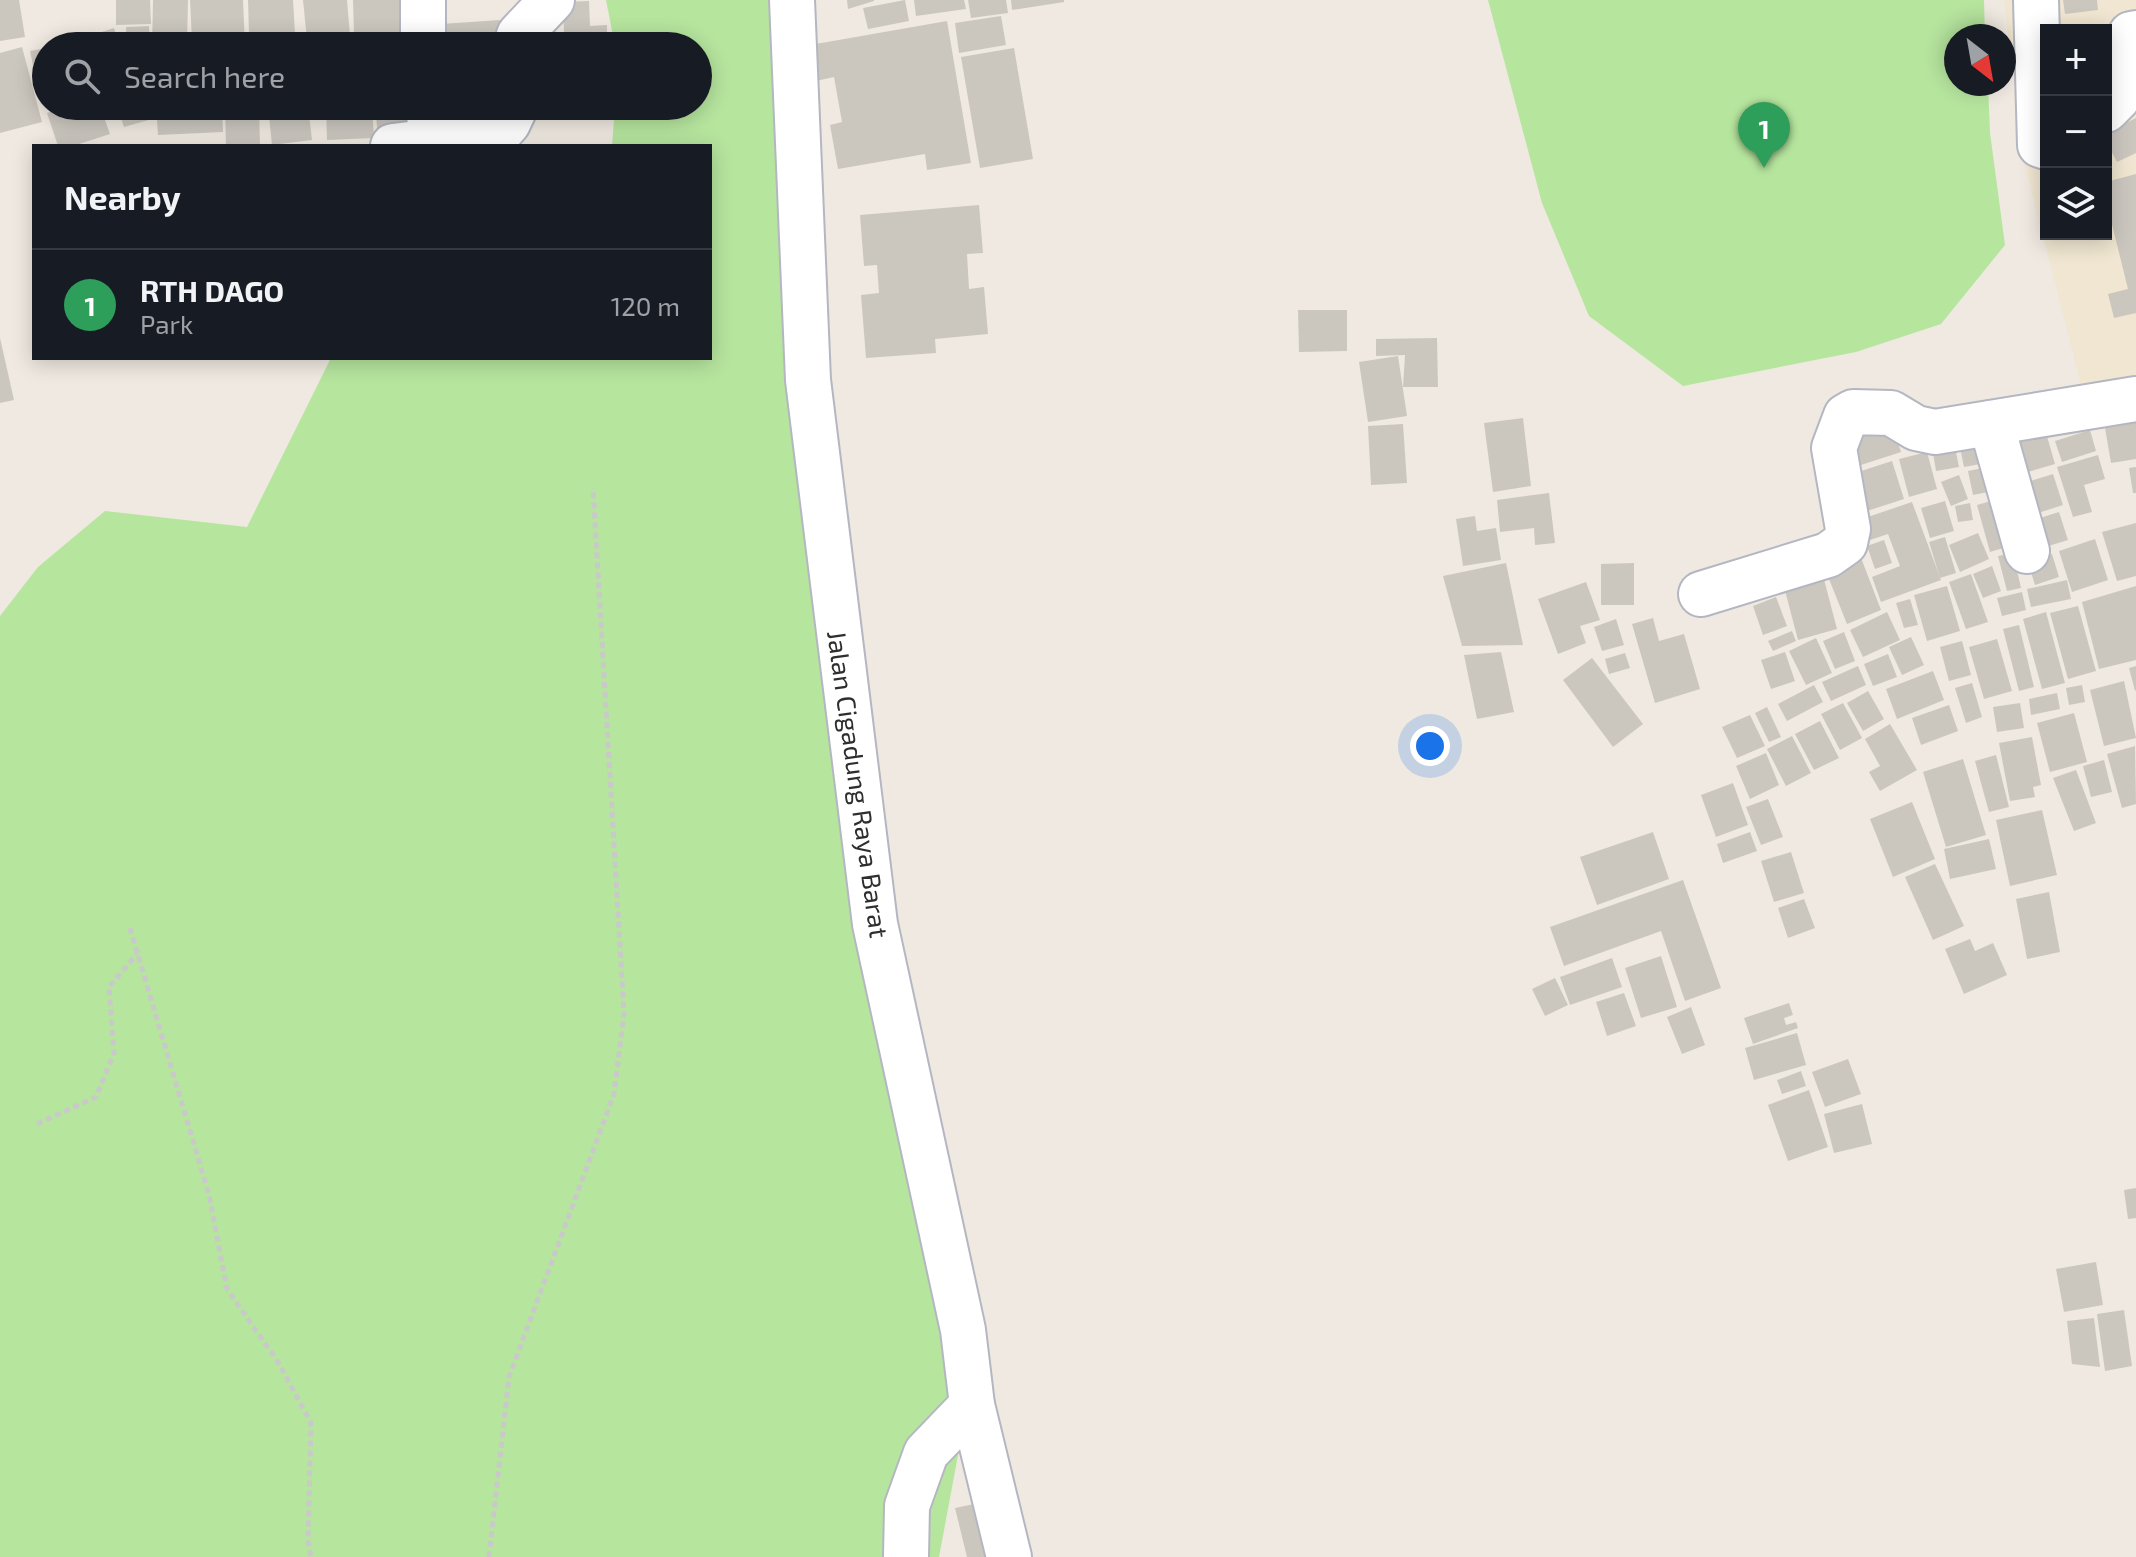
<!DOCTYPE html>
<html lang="en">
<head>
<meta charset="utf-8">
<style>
	:root { --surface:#171b24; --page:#20242c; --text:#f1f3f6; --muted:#9ea1a6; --line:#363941; --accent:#4264fb }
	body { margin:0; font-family:"Exo 2",sans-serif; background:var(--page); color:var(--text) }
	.controls { position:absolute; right:24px; top:24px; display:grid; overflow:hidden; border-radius:0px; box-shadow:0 4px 20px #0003 }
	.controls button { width:72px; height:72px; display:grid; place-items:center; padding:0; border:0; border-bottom:2px solid var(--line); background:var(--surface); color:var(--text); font:40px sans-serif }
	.compass { position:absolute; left:1944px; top:24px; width:72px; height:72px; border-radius:50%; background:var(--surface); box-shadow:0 4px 20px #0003; rotate:149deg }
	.you { position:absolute; left:1430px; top:746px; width:28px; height:28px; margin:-20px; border:6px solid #fff; border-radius:50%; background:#1a73e8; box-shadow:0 0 0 12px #1a73e833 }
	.badge { display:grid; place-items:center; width:52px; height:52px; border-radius:50%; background:var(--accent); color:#fff; font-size:26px; font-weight:700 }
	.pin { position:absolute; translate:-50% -66px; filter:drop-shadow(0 2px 4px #0008) }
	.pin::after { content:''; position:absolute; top:42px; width:28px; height:24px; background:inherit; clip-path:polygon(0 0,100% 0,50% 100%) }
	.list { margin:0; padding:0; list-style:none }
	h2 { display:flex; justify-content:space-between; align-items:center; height:104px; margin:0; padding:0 32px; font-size:34px }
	h2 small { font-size:26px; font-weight:400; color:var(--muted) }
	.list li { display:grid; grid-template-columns:52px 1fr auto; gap:24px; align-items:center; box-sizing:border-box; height:112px; padding:0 32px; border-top:2px solid var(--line) }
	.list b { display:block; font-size:30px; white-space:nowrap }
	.list p { margin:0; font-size:26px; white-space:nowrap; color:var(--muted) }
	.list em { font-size:26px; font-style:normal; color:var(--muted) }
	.icon { flex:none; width:44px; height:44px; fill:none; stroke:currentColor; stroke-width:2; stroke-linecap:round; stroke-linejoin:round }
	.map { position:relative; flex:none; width:2136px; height:1557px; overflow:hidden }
	.search { position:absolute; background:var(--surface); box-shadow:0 4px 20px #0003; left:32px; top:32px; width:680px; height:88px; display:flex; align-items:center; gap:20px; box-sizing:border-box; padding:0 28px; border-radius:44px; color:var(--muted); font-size:30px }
	.panel { position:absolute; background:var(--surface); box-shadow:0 4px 20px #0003; left:32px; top:144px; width:680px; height:216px; border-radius:0px }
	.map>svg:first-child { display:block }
	.education { fill:#f0e6d1; fill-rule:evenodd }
	.green { fill:#b6e59e }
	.building { fill:#cbc7bf }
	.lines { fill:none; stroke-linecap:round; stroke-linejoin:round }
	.minor-casing { stroke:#b4b7c1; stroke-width:48 }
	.path { stroke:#c9c9c9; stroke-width:5; stroke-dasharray:6 4; stroke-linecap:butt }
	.minor { stroke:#fff; stroke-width:44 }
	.labels { text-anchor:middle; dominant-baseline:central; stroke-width:6; stroke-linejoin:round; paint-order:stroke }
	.street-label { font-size:26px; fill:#2e2e2e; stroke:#fff }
</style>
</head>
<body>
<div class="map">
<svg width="2136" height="1557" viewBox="0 0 2136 1557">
	<rect width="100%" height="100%" fill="#efe9e1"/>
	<path class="education" d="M 2004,0 L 2136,0 L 2136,395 L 2086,404 L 2023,158 ZM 2046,30 L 2106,30 L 2106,234 L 2046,234 Z"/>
	<g class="green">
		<path d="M 606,0 L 793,0 L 814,386 L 967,1407 L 939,1557 L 0,1557 L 0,616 L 38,567 L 105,511 L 247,527 L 331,358 L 710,358 L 710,146 L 612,146 L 615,106 L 698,106 L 698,46 L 615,46 Z"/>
		<path d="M 1488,0 L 1984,0 L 1985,36 L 1956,36 L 1956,84 L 1988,84 L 1990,133 L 2005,245 L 1941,324 L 1856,352 L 1683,386 L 1589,316 L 1542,203 Z"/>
	</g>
	<g class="building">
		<path d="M 0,0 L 19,0 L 25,37 L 0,41 Z"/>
		<path d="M 116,0 L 150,0 L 151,24 L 116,25 Z"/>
		<path d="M 153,0 L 188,0 L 187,41 L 176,41 L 177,46 L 152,46 Z"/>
		<path d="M 190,0 L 243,0 L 245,46 L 205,46 L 205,39 L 192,40 Z"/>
		<path d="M 248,0 L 293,0 L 295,33 L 249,34 Z"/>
		<path d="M 303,0 L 347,0 L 350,36 L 307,40 Z"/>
		<path d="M 353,0 L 409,0 L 410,33 L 354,35 Z"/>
		<path d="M 847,0 L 874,0 L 874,1 L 848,9 Z"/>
		<path d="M 905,0 L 909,21 L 868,29 L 863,8 Z"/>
		<path d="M 914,0 L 964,0 L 966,9 L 916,16 Z"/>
		<path d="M 968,0 L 1006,0 L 1008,13 L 971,18 Z"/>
		<path d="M 1011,0 L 1064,0 L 1064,2 L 1012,10 Z"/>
		<path d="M 2063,0 L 2097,0 L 2098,10 L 2065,14 Z"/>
		<path d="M 589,1 L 590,26 L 607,25 L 607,46 L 531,46 L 530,34 L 564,33 L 563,2 Z"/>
		<path d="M 1001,16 L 1006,45 L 959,53 L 955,23 Z"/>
		<path d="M 500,20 L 502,46 L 428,46 L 427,25 Z"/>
		<path d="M 947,21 L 971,163 L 927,170 L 925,154 L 838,169 L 830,125 L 842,122 L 834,77 L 816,81 L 810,45 Z"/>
		<path d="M 149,26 L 150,46 L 127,46 L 126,27 Z"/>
		<path d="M 114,28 L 119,46 L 82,46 L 80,39 Z"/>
		<path d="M 293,37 L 294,46 L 262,46 L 261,41 Z"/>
		<path d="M 413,38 L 413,46 L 349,46 L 349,44 Z"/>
		<path d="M 22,47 L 42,122 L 0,133 L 0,53 Z"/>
		<path d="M 46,48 L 46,103 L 41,104 L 30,51 Z"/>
		<path d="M 1014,48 L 1033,159 L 980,168 L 961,57 Z"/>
		<path d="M 67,106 L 100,106 L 110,134 L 73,146 L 58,146 L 47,113 Z"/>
		<path d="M 117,106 L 148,106 L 152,119 L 124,127 Z"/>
		<path d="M 156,106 L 222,106 L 223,132 L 158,135 Z"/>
		<path d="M 225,106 L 259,106 L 260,146 L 226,146 Z"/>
		<path d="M 268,106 L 308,106 L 312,140 L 272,145 Z"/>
		<path d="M 326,106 L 372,106 L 374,138 L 327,140 Z"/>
		<path d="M 375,106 L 419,106 L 421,132 L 378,137 Z"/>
		<path d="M 586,106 L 609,106 L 609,119 L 587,120 Z"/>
		<path d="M 2136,118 L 2136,153 L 2117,162 L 2106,141 L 2106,133 Z"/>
		<path d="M 2136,174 L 2136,313 L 2114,318 L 2108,294 L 2128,289 L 2106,200 L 2106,182 Z"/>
		<path d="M 979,205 L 983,253 L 967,254 L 969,289 L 984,287 L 988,334 L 935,339 L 936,353 L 866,358 L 861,295 L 879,293 L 877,265 L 864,266 L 860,215 Z"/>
		<path d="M 1298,310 L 1347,310 L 1347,351 L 1299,352 Z"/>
		<path d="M 0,338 L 14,400 L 0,403 Z"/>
		<path d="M 1437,338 L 1438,387 L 1403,387 L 1405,355 L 1376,356 L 1376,339 Z"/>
		<path d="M 1398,356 L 1407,416 L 1368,422 L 1359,362 Z"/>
		<path d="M 2136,416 L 2136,459 L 2111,463 L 2104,422 Z"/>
		<path d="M 1523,418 L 1531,486 L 1493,492 L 1484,423 Z"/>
		<path d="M 2042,419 L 2055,464 L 2007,478 L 1994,433 Z"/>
		<path d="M 1891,421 L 1901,452 L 1861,465 L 1851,434 Z"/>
		<path d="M 1403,424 L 1407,483 L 1371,485 L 1368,426 Z"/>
		<path d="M 2090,430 L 2096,451 L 2062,462 L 2055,441 Z"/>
		<path d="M 1953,437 L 1959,467 L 1936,471 L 1931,441 Z"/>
		<path d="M 1958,438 L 1997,461 L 1964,467 Z"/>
		<path d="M 1927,452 L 1937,489 L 1909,497 L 1899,459 Z"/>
		<path d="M 2098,455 L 2105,479 L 2084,485 L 2092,512 L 2073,517 L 2057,467 Z"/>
		<path d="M 1892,461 L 1904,499 L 1864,512 L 1852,474 Z"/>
		<path d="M 1993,466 L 1998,490 L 1973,495 L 1968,471 Z"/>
		<path d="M 2136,467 L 2136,493 L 2133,493 L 2129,468 Z"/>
		<path d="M 2053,474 L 2063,505 L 2032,515 L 2011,487 Z"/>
		<path d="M 1959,475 L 1968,499 L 1951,506 L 1941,482 Z"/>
		<path d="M 1549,493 L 1555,543 L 1535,545 L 1534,528 L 1500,532 L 1497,500 Z"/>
		<path d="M 2008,496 L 2020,543 L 1990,552 L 1977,505 Z"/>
		<path d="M 1945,501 L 1954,531 L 1930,538 L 1921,508 Z"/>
		<path d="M 1912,502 L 1941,580 L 1881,602 L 1872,577 L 1900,566 L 1888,534 L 1867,541 L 1859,520 Z"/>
		<path d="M 1970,503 L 1973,520 L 1958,522 L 1955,506 Z"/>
		<path d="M 2059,512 L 2068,540 L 2032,551 L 2024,523 Z"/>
		<path d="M 1475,516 L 1477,531 L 1496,528 L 1501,560 L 1463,566 L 1456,519 Z"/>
		<path d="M 2136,523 L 2136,576 L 2117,581 L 2102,532 Z"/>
		<path d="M 1978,533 L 1989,559 L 1960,572 L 1949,545 Z"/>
		<path d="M 1945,537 L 1956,573 L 1940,578 L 1929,542 Z"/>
		<path d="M 2095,539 L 2108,580 L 2072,592 L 2059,551 Z"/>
		<path d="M 1884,540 L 1892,563 L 1875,569 L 1867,546 Z"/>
		<path d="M 1858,550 L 1881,610 L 1847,624 L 1823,564 Z"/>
		<path d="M 2013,553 L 2021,588 L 2007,591 L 1998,556 Z"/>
		<path d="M 2052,554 L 2059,577 L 2035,585 L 2028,563 Z"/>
		<path d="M 1506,563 L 1523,645 L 1462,646 L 1443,576 Z"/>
		<path d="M 1634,563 L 1634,605 L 1601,605 L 1601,564 Z"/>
		<path d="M 1992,566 L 2001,591 L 1983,598 L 1973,574 Z"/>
		<path d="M 1821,568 L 1837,629 L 1798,640 L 1782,579 Z"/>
		<path d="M 1971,574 L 1988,622 L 1966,629 L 1949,582 Z"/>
		<path d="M 2067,580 L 2071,599 L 2031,607 L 2027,589 Z"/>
		<path d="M 1586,582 L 1600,620 L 1580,626 L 1586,643 L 1558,654 L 1538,599 Z"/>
		<path d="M 1947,586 L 1960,631 L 1927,641 L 1914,595 Z"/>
		<path d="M 2136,586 L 2136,660 L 2099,669 L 2082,602 Z"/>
		<path d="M 2022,592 L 2026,610 L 2002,616 L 1997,598 Z"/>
		<path d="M 1776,597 L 1787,626 L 1763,635 L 1753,606 Z"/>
		<path d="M 1910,599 L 1918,625 L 1904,628 L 1896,603 Z"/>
		<path d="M 2078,606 L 2096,671 L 2068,679 L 2050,613 Z"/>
		<path d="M 1887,612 L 1900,640 L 1863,657 L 1850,630 Z"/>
		<path d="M 2046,612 L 2065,683 L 2042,689 L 2023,619 Z"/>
		<path d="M 1653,618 L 1659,641 L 1684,634 L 1700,689 L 1655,703 L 1632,624 Z"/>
		<path d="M 1616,619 L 1624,645 L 1602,651 L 1594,627 Z"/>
		<path d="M 2019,625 L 2034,687 L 2019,691 L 2003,629 Z"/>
		<path d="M 1792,631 L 1796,641 L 1773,651 L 1768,641 Z"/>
		<path d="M 1844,632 L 1855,661 L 1835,669 L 1823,641 Z"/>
		<path d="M 1911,637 L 1924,665 L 1902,675 L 1889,647 Z"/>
		<path d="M 1816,638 L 1832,673 L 1806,685 L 1789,651 Z"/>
		<path d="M 1997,639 L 2012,691 L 1984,699 L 1969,647 Z"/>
		<path d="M 1962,641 L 1971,675 L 1949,681 L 1940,647 Z"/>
		<path d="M 1501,652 L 1514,712 L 1477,719 L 1464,655 Z"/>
		<path d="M 1785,652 L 1795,681 L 1771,689 L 1761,660 Z"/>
		<path d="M 1625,653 L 1630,668 L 1609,674 L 1605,659 Z"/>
		<path d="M 1888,654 L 1897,677 L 1873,686 L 1864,664 Z"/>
		<path d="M 1592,658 L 1643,724 L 1613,747 L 1563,680 Z"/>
		<path d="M 1858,666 L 1866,685 L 1831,701 L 1822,682 Z"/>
		<path d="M 2136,666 L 2136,690 L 2135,691 L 2129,668 Z"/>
		<path d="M 1933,671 L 1944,700 L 1897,719 L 1886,689 Z"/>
		<path d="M 2124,681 L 2136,738 L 2104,746 L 2090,690 Z"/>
		<path d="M 1972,683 L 1982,717 L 1966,723 L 1955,688 Z"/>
		<path d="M 1814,685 L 1823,702 L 1787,721 L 1778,704 Z"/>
		<path d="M 2082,685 L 2085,702 L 2069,705 L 2066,688 Z"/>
		<path d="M 1868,691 L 1884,719 L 1863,731 L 1847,703 Z"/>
		<path d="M 2057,693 L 2060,709 L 2031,715 L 2029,699 Z"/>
		<path d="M 1843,703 L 1862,738 L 1840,750 L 1821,714 Z"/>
		<path d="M 2020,703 L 2024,728 L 1997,732 L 1993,707 Z"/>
		<path d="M 1949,705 L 1958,731 L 1921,745 L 1912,718 Z"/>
		<path d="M 1767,707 L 1781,737 L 1769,742 L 1755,713 Z"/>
		<path d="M 2074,713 L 2087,762 L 2050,772 L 2037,723 Z"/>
		<path d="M 1750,715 L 1765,746 L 1737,758 L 1722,727 Z"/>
		<path d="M 1820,721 L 1839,758 L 1814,770 L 1795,734 Z"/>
		<path d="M 1890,724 L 1917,770 L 1880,791 L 1869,772 L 1880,766 L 1865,739 Z"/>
		<path d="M 1792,736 L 1811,773 L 1786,786 L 1767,749 Z"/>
		<path d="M 2032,737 L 2041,785 L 2033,787 L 2035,797 L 2010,801 L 1999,743 Z"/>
		<path d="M 2135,746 L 2136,804 L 2122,808 L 2107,754 Z"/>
		<path d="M 1766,753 L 1779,785 L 1750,799 L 1736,766 Z"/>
		<path d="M 1996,755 L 2009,807 L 1989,812 L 1975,761 Z"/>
		<path d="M 1963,759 L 1986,835 L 1946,847 L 1923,772 Z"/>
		<path d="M 2104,760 L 2112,792 L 2091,797 L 2083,766 Z"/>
		<path d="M 2076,770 L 2096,823 L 2074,831 L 2053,778 Z"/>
		<path d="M 1733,783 L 1748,825 L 1716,837 L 1701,795 Z"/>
		<path d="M 1768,799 L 1783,837 L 1761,845 L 1746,807 Z"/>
		<path d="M 1912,802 L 1935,859 L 1893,877 L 1870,819 Z"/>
		<path d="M 2042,810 L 2057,875 L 2010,886 L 1996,820 Z"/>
		<path d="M 1653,832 L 1669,879 L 1597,905 L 1580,857 Z"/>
		<path d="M 1750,832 L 1757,851 L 1723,863 L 1717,844 Z"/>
		<path d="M 1989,839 L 1996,869 L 1950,879 L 1944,849 Z"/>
		<path d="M 1791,852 L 1804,893 L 1774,902 L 1761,861 Z"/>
		<path d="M 1935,864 L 1964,926 L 1933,940 L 1905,877 Z"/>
		<path d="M 1683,880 L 1721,988 L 1685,1001 L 1661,931 L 1564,966 L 1550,927 Z"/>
		<path d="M 2049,892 L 2060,952 L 2027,959 L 2016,899 Z"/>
		<path d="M 1804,899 L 1815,928 L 1788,938 L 1778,908 Z"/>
		<path d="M 1970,939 L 1975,951 L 1993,943 L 2007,975 L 1964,994 L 1945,949 Z"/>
		<path d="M 1661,956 L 1677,1007 L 1641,1018 L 1625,968 Z"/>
		<path d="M 1612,958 L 1622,987 L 1570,1005 L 1560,977 Z"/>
		<path d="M 1555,978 L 1568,1005 L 1545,1016 L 1532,989 Z"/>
		<path d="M 1624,993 L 1636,1026 L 1607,1036 L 1596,1002 Z"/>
		<path d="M 1789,1003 L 1793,1015 L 1784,1018 L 1786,1025 L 1796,1022 L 1798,1028 L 1753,1044 L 1744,1018 Z"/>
		<path d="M 1691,1007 L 1705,1045 L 1682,1054 L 1667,1017 Z"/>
		<path d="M 1797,1033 L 1806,1065 L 1754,1080 L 1745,1048 Z"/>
		<path d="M 1848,1059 L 1861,1094 L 1825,1107 L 1812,1072 Z"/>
		<path d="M 1801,1071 L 1806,1086 L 1782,1094 L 1777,1080 Z"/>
		<path d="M 1809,1090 L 1828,1147 L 1788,1161 L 1768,1105 Z"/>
		<path d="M 1862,1104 L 1872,1144 L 1834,1153 L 1824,1114 Z"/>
		<path d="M 2136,1188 L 2136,1218 L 2128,1219 L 2124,1190 Z"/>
		<path d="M 2096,1262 L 2103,1305 L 2064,1312 L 2056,1269 Z"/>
		<path d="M 2124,1310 L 2132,1366 L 2105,1371 L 2097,1314 Z"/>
		<path d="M 2094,1318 L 2100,1367 L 2072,1364 L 2067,1321 Z"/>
		<path d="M 979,1503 L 992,1557 L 967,1557 L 955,1508 Z"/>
	</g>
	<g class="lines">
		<g class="minor-casing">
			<g id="minor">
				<path d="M 792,0 L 808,380 L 875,924 L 963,1330 L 972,1405 L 1009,1557"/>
				<path d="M 2036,0 L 2040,145 L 2046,147"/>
				<path d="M 423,46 L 423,0"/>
				<path d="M 516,46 L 519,35 L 552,0"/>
				<path d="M 428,106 L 432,142"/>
				<path d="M 2106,110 L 2117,99 L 2121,51 L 2131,34 L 2136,33"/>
				<path d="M 393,146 L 499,133 L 508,123 L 516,106"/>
				<path d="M 1991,423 L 2027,551"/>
				<path d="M 1701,594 L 1828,555 L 1845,543 L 1848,529 L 1834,448 L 1846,416 L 1853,412 L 1891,413 L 1916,428 L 1935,432 L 2136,399"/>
				<path d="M 906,1557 L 907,1506 L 926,1453 L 972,1405"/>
			</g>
		</g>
		<g class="path">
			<path d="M 130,928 L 209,1195 L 227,1289 L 278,1362 L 311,1423 L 308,1541 L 311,1557"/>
			<path d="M 37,1124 L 96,1097 L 114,1053 L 109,987 L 137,954"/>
			<path d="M 489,1557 L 509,1377 L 614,1094 L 624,1014 L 593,488"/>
		</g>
		<use href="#minor" class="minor"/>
	</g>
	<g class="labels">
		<g class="street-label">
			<text transform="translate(859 784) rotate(82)">Jalan Cigadung Raya Barat</text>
		</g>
	</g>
</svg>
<div class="controls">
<button>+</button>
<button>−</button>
<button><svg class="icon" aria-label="layers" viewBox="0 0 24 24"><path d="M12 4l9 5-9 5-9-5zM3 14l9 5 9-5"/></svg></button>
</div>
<svg class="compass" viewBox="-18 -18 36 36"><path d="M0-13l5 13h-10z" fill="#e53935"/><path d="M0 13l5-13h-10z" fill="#9ea1a6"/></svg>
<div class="you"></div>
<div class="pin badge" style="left:1764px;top:168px;background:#2e9e5b">1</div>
<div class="search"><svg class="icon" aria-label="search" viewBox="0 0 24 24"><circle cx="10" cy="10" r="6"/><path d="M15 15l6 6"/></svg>Search here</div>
<section class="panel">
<h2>Nearby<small></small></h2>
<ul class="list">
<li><span class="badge" style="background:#2e9e5b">1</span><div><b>RTH DAGO</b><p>Park</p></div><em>120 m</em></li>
</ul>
</section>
</div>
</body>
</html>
